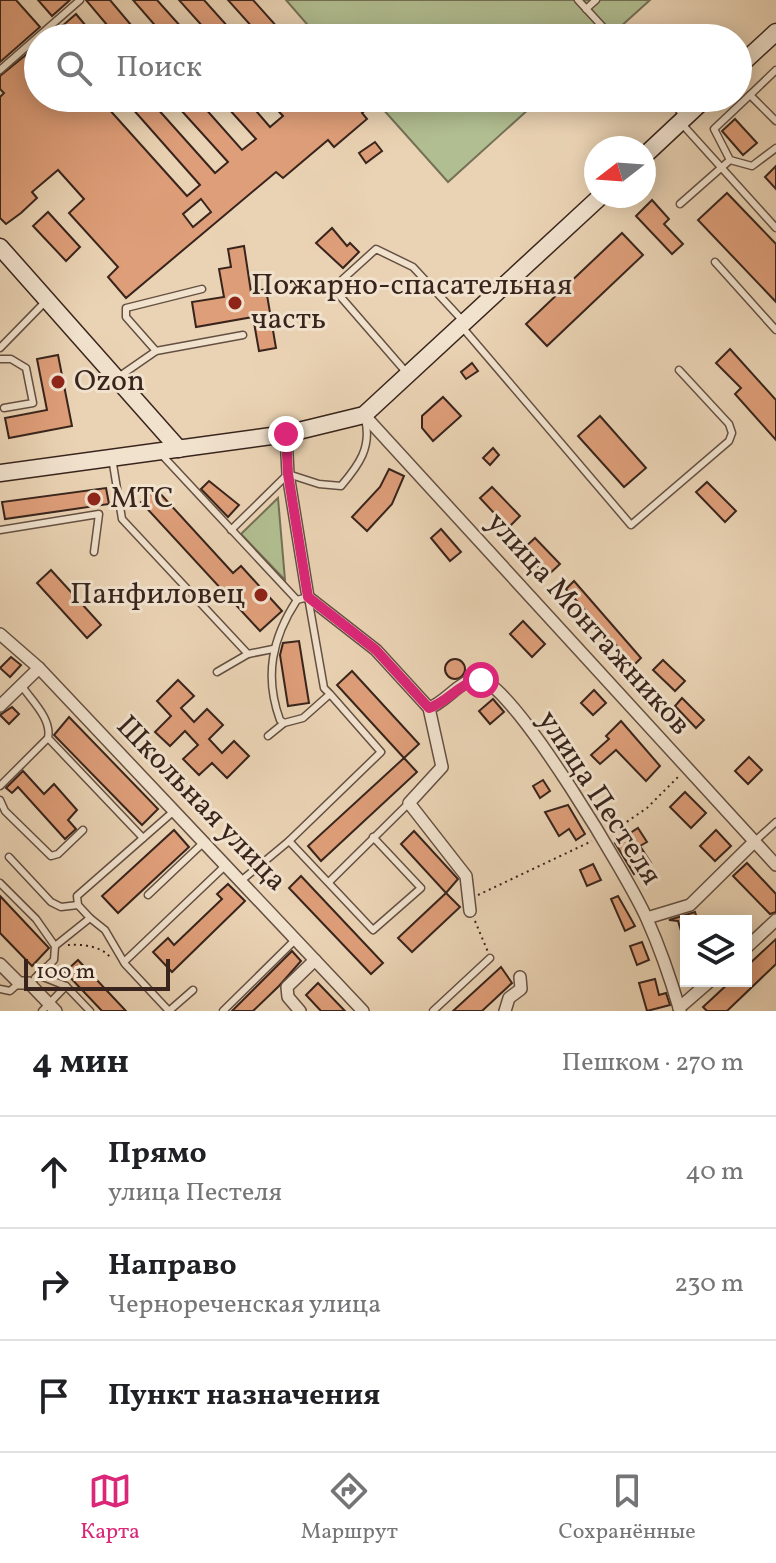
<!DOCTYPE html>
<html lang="ru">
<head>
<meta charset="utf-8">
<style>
	:root { --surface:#fff; --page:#f2f2f2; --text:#202124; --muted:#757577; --line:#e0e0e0; --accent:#db2777 }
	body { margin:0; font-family:Vollkorn,serif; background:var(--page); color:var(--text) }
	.controls { position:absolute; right:24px; bottom:24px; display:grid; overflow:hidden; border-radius:0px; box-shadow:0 4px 20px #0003 }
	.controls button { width:72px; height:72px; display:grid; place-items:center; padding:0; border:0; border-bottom:2px solid var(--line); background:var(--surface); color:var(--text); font:40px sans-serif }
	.compass { position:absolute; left:584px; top:136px; width:72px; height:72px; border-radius:50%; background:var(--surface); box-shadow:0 4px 20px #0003; rotate:253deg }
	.scale { position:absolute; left:24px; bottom:20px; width:146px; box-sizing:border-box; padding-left:8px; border:4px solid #38241c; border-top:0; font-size:22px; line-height:28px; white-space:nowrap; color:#38241c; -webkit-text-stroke:6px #f1e2ce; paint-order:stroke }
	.stop { position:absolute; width:24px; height:24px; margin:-18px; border:6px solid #db2777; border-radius:50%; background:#fff }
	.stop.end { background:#db2777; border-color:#fff; box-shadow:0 2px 8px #0008 }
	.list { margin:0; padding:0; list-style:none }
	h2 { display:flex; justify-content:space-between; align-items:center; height:104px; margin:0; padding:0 32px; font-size:34px }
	h2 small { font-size:26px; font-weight:400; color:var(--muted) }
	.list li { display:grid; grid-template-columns:52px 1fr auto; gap:24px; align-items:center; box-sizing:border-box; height:112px; padding:0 32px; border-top:2px solid var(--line) }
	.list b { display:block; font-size:30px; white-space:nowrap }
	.list p { margin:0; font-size:26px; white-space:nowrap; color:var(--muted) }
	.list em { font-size:26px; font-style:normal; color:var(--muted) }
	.icon { flex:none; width:44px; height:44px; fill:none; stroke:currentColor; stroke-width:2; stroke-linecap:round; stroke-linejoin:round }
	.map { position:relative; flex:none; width:776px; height:1011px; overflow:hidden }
	.search { position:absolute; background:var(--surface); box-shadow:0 4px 20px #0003; left:24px; right:24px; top:24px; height:88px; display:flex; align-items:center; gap:20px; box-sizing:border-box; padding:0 28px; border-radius:44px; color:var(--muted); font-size:30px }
	.sheet { height:440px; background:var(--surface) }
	nav { display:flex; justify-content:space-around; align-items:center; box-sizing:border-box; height:112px; border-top:2px solid var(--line); background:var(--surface); font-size:22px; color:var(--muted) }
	nav a { display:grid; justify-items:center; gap:4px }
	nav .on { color:var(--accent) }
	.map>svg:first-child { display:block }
	.green { fill:#b1be91; stroke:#747156; stroke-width:2 }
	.building { fill:#de9e79; stroke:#38241c; stroke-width:2; fill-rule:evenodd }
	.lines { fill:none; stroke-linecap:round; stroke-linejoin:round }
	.lane-casing { stroke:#645042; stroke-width:9 }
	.street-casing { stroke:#645042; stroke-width:14 }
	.secondary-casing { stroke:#38241c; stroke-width:19 }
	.path { stroke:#38241c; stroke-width:2; stroke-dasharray:2 4; stroke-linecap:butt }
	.lane { stroke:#f1e2ce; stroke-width:6 }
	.street { stroke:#f1e2ce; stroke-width:11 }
	.secondary { stroke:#f1e2ce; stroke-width:16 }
	.route { stroke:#db2777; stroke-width:10 }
	.poi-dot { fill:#8f2418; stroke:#f1e2ce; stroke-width:3 }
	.labels { text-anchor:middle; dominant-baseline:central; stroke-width:6; stroke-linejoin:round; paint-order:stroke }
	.poi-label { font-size:30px; fill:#38241c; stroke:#f1e2ce; text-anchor:start }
	.street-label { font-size:30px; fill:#38241c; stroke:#f1e2ce }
</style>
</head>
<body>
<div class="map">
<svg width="776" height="1011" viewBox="0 0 776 1011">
	<rect width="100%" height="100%" fill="#ead3b4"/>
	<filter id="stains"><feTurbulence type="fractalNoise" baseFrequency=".0025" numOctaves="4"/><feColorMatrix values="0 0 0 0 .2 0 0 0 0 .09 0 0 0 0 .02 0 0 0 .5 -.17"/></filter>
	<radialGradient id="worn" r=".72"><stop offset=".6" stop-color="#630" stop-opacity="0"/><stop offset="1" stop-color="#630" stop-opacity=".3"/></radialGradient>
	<g class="green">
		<path d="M 286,0 L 650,0 L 608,38 L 319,38 Z"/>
		<path d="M 373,98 L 541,98 L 448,182 Z"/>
		<path d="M 278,498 L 285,580 L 241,534 Z"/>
	</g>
	<g class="building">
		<path d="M 0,0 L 16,0 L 40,27 L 0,62 Z"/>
		<path d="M 38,0 L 70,0 L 52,16 Z"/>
		<path d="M 86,0 L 110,0 L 142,38 L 118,38 Z"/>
		<path d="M 133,0 L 157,0 L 191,38 L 166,38 Z"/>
		<path d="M 179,0 L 204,0 L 238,38 L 213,38 Z"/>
		<path d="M 228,0 L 253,0 L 287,38 L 262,38 Z"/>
		<path d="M 76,14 L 96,38 L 71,38 L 61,27 Z"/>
		<path d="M 38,45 L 38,98 L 99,98 L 187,196 L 200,185 L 123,98 L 148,98 L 215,173 L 228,162 L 170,98 L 196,98 L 242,150 L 256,139 L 219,98 L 245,98 L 270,127 L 283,116 L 266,98 L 380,98 L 362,113 L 367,119 L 334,147 L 328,140 L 283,178 L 276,172 L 126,298 L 108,277 L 118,267 L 69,213 L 84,199 L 58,170 L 32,192 L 37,198 L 21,213 L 6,224 L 0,218 L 0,97 L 4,93 L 0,89 L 0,76 ZM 201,199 L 211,212 L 193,227 L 183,214 Z"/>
		<path d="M 735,119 L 757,143 L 743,155 L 722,131 Z"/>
		<path d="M 375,142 L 382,151 L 366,163 L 359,153 Z"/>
		<path d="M 776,166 L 776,189 L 765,177 Z"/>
		<path d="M 727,193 L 776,244 L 776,302 L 698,220 Z"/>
		<path d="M 652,200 L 669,219 L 664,224 L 683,244 L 672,254 L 636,216 Z"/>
		<path d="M 48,212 L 80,247 L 66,261 L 33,226 Z"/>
		<path d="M 332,228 L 347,246 L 350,243 L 359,252 L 343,268 L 316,243 Z"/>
		<path d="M 622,233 L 643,255 L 547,346 L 526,324 Z"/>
		<path d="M 244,246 L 251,292 L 266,289 L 276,348 L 259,351 L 253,317 L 196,327 L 192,302 L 224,297 L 219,269 L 231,267 L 228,249 Z"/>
		<path d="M 730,349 L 776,400 L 776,440 L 735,394 L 741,388 L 716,363 Z"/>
		<path d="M 58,355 L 72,426 L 9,438 L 5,418 L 47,410 L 37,359 Z"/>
		<path d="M 472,363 L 478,371 L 466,379 L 461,372 Z"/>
		<path d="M 443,397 L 461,416 L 433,441 L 422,428 L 422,416 Z"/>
		<path d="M 600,416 L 646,468 L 624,487 L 578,436 Z"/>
		<path d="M 493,448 L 499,455 L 490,465 L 483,458 Z"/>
		<path d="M 389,469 L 404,476 L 392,504 L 367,531 L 352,517 L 380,487 Z"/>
		<path d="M 209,481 L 239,505 L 228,517 L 201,489 Z"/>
		<path d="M 707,482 L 736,511 L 725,522 L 696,492 Z"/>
		<path d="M 492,487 L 520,516 L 508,528 L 480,498 Z"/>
		<path d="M 106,488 L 109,504 L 5,519 L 2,502 Z"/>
		<path d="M 156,489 L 233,573 L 241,566 L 282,611 L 260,631 L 141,502 Z"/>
		<path d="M 441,529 L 461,552 L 450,561 L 431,538 Z"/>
		<path d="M 535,538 L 560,564 L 547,576 L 522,550 Z"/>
		<path d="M 51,570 L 101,625 L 87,638 L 37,583 Z"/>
		<path d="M 574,581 L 641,658 L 634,665 L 566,589 Z"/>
		<path d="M 523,621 L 545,644 L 532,657 L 510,634 Z"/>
		<path d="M 299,641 L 309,703 L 288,706 L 280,655 L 283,643 Z"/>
		<path d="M 11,657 L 21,665 L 10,677 L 0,668 Z"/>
		<circle cx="455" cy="669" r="10"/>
		<path d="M 663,660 L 685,681 L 675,691 L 653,670 Z"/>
		<path d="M 352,671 L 419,744 L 404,758 L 337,685 Z"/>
		<path d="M 178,680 L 194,696 L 181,708 L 194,722 L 207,709 L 223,725 L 209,739 L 222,753 L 234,741 L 249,756 L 227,778 L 212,763 L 199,775 L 183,759 L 198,745 L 185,731 L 170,746 L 155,732 L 171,716 L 157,701 Z"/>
		<path d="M 594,690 L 606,703 L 593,715 L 581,703 Z"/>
		<path d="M 682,698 L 704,720 L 696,728 L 675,706 Z"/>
		<path d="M 493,699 L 504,712 L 490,724 L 479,711 Z"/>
		<path d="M 12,707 L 19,714 L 9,724 L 0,715 Z"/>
		<path d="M 69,717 L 158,809 L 142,825 L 54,735 Z"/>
		<path d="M 621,721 L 660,766 L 646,781 L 616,750 L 600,764 L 591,755 L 609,739 L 606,736 Z"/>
		<path d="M 749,757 L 762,770 L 748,784 L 735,771 Z"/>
		<path d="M 404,758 L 417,772 L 321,861 L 308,846 Z"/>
		<path d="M 23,771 L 44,794 L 54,784 L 77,810 L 68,820 L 76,829 L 65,839 L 18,787 L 12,793 L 6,788 Z"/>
		<path d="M 543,780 L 550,791 L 540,798 L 533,786 Z"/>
		<path d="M 685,792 L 706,813 L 691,828 L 670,807 Z"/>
		<path d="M 568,805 L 585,834 L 576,840 L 569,829 L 559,836 L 545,812 Z"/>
		<path d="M 638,828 L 647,842 L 640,846 L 651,863 L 634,874 L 615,843 Z"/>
		<path d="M 174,830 L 189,847 L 118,913 L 102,896 Z"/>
		<path d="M 716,830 L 731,846 L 715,861 L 700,846 Z"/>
		<path d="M 414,831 L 458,879 L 446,893 L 401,844 Z"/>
		<path d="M 747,863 L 776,894 L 776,912 L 770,914 L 733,876 Z"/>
		<path d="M 593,864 L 601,880 L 587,886 L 580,870 Z"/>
		<path d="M 301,876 L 383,963 L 371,974 L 289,888 Z"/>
		<path d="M 228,884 L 245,901 L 172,972 L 153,952 L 168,938 L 174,945 L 222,899 L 217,894 Z"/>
		<path d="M 446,893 L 460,907 L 412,952 L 398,938 Z"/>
		<path d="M 0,896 L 49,948 L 32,966 L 0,933 Z"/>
		<path d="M 618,896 L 635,926 L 625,931 L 611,899 Z"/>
		<path d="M 695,912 L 698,921 L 686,921 L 684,941 L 678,921 L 669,920 Z"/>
		<path d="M 776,939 L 776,964 L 727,1011 L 707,1011 L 703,1007 L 731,981 L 746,981 L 746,967 Z"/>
		<path d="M 642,942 L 649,960 L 637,965 L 630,946 Z"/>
		<path d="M 292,951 L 301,961 L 279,986 L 253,1011 L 232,1011 Z"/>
		<path d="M 78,960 L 126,1011 L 102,1011 L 65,972 Z"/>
		<path d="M 501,967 L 512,983 L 482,1011 L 453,1011 Z"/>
		<path d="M 655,979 L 659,995 L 666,993 L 670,1005 L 647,1011 L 639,983 Z"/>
		<path d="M 318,983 L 345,1011 L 321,1011 L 306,995 Z"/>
	</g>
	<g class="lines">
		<g class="lane-casing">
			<g id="lane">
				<path d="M 578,0 L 613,38"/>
				<path d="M 586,9 L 596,0"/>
				<path d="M 0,70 L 80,0"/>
				<path d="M 776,70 L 750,95 L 776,121"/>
				<path d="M 668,98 L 685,117"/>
				<path d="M 682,124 L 776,228"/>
				<path d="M 730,160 L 714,129 L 750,95"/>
				<path d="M 680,204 L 730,160 L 752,166 L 776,148"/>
				<path d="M 715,262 L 776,330"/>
				<path d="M 462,327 L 631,525 L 729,441 L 732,433 L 729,424 L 679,370"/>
				<path d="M 0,348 L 45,302"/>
				<path d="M 156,351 L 126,317 L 126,308 L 202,289"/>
				<path d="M 0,359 L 11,359 L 26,368 L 33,403 L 4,408"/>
				<path d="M 406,372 L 333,288 L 376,249 L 413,267 L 463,321"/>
				<path d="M 117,378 L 156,351 L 243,335"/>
				<path d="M 161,454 L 297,600"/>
				<path d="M 112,458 L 122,519 L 248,654 L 273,649"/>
				<path d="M 0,530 L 99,514 L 94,552"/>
				<path d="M 231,530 L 288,474 L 319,484 L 341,486 C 359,465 372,447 365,419"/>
				<path d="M 217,672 L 248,654"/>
				<path d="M 21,685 C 32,701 52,719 48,738 L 143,838"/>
				<path d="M 268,736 L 284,723"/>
				<path d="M 0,786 L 48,738"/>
				<path d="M 0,800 L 5,811 L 51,856 L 58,854 L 83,830"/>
				<path d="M 289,841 L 381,752 L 330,694 L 324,688 L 308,597 L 297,600 C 272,638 264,676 280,720 L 284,723 L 303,718 L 330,694"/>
				<path d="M 754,842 L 776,822"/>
				<path d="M 9,857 L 51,902 L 61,907 L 78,905"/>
				<path d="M 242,880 L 289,841 L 373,930 L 421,888 L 373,837"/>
				<path d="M 329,882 L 409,803"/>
				<path d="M 0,883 L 36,919 L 55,946 L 90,918 L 78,905 L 77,896 L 174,811"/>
				<path d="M 148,895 L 204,842"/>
				<path d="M 90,918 L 105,930 L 125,964 L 169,1011"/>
				<path d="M 124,962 L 227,864"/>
				<path d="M 38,975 L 66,986 L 90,1011"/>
				<path d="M 35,978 L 54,960 L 55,946"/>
				<path d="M 0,989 L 10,991 L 19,983"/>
				<path d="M 42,1011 L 66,986"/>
				<path d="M 169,1011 L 193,990"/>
				<path d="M 223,1011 L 296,939"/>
				<path d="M 433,1011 L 490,958"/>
			</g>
		</g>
		<g class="street-casing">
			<g id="street">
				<path d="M 364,415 L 776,865"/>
				<path d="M 286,434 L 288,474 L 308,597 L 376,650 L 429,708 L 442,767 L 409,803 L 466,876 L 470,911"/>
				<path d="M 0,634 L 39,668 L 363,1011"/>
				<path d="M 0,706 L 39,668"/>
				<path d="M 429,708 C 447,702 462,676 481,680 C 515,686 631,882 647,919 C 660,948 671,980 680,1011"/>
				<path d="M 647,918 L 690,905 L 754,842"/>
				<path d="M 746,948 L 776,920"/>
				<path d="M 0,964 L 19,983 L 29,983 L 56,1011"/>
				<path d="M 679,1008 L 710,981"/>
				<path d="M 300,1011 L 288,997 L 287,987 L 315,960"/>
				<path d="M 505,1011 L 509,998 L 521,989 L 520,977"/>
			</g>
		</g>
		<g class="secondary-casing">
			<g id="secondary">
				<path d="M 738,67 L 776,32"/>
				<path d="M 644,156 L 706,98"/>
				<path d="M 0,247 L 179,449"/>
				<path d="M 0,473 L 286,434 L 364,415 L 601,196"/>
			</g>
		</g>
		<g class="path">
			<path d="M 612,832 L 647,808 L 680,775"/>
			<path d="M 478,895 L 592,841"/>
			<path d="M 475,921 L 488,952"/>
			<path d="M 68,945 C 82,944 101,946 110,957"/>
		</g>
		<use href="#lane" class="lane"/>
		<use href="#street" class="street"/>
		<use href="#secondary" class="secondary"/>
	</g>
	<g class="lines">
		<path class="route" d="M 286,434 L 288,474 L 308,597 L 376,650 L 429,708 C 450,701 459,682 481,680"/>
	</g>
	<g class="poi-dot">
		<circle cx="235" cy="303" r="8"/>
		<circle cx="58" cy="382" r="8"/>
		<circle cx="94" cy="499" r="8"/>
		<circle cx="261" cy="595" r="8"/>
	</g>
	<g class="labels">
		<g class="poi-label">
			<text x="251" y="286">Пожарно-спасательная<tspan x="251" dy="34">часть</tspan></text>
			<text x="74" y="382">Ozon</text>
			<text x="110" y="499">МТС</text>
			<text x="245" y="595" text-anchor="end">Панфиловец</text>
		</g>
		<g class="street-label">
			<text transform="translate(588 624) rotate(48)">улица Монтажников</text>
			<text transform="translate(599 798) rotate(57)">улица Пестеля</text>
			<text transform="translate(201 804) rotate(46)">Школьная улица</text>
		</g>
	</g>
	<rect width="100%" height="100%" filter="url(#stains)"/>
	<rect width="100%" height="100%" fill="url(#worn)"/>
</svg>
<div class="controls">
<button><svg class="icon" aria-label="layers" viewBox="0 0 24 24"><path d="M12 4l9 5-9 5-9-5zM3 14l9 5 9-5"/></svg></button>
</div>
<svg class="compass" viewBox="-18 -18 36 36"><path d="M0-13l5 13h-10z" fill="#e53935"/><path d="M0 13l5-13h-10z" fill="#757577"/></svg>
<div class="scale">100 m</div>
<div class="stop" style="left:481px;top:680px"></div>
<div class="stop end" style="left:286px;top:434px"></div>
<div class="search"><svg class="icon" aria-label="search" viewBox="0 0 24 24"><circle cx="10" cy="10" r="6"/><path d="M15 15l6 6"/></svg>Поиск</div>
</div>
<section class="sheet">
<h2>4 мин<small>Пешком · 270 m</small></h2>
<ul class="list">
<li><svg class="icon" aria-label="ahead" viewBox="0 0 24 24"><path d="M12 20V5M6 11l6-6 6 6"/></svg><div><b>Прямо</b><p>улица Пестеля</p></div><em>40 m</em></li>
<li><svg class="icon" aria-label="right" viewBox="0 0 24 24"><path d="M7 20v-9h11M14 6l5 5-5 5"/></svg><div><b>Направо</b><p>Чернореченская улица</p></div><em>230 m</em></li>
<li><svg class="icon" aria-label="arrive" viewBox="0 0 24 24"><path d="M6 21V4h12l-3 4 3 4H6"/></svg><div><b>Пункт назначения</b></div></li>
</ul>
</section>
<nav>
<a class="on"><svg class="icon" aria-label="map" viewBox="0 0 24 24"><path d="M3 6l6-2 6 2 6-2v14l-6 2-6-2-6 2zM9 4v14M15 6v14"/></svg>Карта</a>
<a><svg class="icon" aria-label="directions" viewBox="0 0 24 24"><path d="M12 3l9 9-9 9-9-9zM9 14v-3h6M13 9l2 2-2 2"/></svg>Маршрут</a>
<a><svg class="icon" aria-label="saved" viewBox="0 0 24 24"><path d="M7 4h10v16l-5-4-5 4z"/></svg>Сохранённые</a>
</nav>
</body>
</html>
